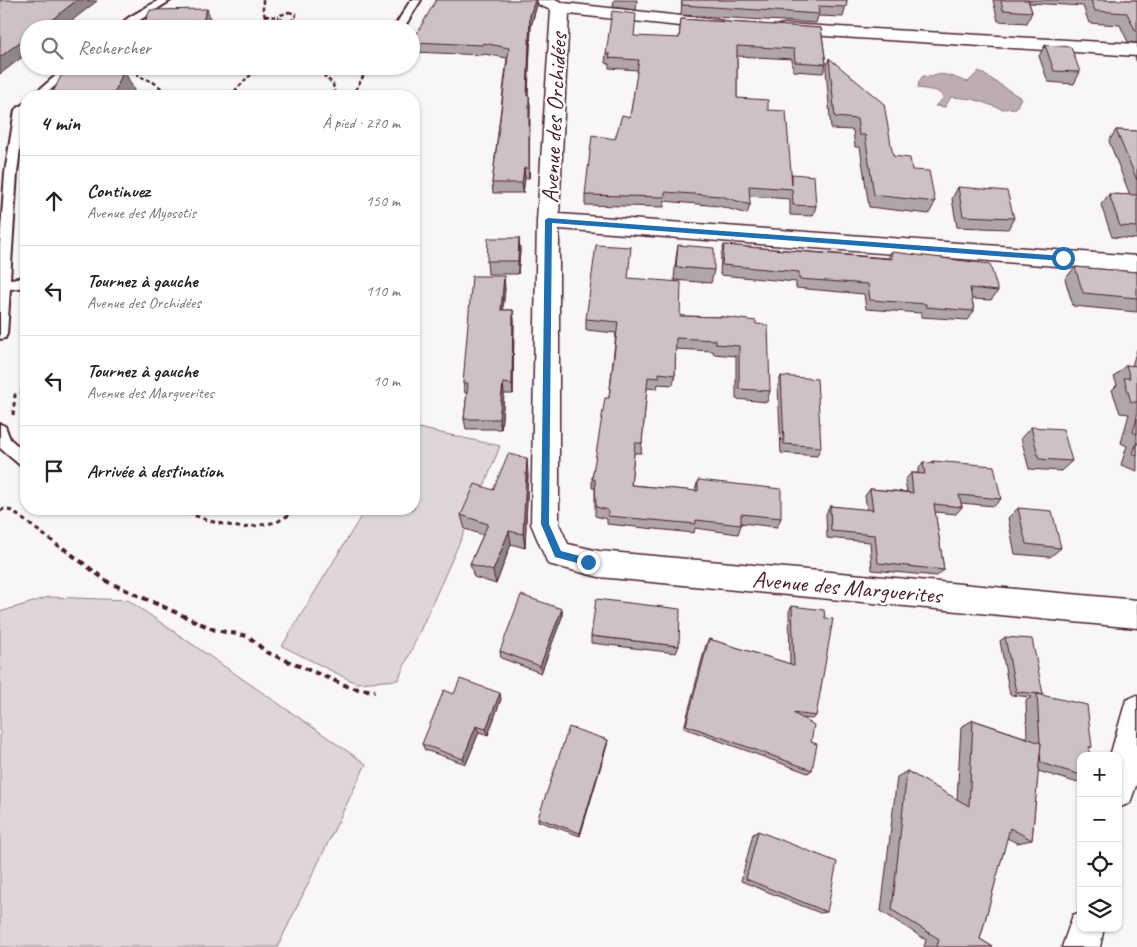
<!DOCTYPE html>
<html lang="fr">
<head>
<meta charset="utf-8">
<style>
	:root { --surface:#fff; --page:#f2f2f2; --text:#222; --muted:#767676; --line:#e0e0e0 }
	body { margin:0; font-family:Caveat,sans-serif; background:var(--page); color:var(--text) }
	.controls { position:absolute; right:15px; bottom:15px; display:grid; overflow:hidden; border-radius:10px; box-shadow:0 1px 4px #0004 }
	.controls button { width:45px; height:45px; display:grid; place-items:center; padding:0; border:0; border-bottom:1px solid var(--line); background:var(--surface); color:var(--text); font:25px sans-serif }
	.stop { position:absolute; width:15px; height:15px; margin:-11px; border:4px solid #1f6fb2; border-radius:50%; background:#fff }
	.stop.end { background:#1f6fb2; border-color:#fff; box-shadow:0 1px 5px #0008 }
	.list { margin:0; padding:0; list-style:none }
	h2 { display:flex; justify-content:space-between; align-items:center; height:65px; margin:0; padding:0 20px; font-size:21px }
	h2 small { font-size:16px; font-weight:400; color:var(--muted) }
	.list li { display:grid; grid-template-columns:32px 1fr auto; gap:15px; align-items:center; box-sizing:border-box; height:90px; padding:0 20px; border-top:1px solid var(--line) }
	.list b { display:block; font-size:19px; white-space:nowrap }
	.list p { margin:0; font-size:16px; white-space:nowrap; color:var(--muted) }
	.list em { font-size:16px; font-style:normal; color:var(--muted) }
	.icon { flex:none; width:28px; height:28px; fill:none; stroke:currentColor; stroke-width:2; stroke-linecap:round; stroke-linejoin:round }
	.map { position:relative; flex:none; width:1137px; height:947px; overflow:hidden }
	.search { position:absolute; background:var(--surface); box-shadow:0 1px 4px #0004; left:20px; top:20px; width:400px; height:55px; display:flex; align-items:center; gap:12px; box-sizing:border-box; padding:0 18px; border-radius:28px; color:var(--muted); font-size:19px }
	.panel { position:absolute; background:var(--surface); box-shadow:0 1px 4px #0004; left:20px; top:90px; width:400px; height:425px; border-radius:20px }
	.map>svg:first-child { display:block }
	.green { fill:#ded6d9; stroke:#947a82 }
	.water { fill:#bdadb0; stroke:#8f747b }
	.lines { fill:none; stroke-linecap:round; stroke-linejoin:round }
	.lane-casing { stroke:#4a1f2b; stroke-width:4 }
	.street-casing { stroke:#4a1f2b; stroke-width:3 }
	.secondary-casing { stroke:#4a1f2b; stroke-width:3 }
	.path-far2 { stroke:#4a1f2b; stroke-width:2.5; stroke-dasharray:4 2.5; stroke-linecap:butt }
	.path-far1 { stroke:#4a1f2b; stroke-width:3; stroke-dasharray:4.5 4; stroke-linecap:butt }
	.path { stroke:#4a1f2b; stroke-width:4; stroke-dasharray:6 4.5; stroke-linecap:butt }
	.lane { fill:#fff; fill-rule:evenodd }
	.street { fill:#fff; fill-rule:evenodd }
	.secondary { fill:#fff; fill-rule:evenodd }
	.wall { fill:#b0a6a9; stroke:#4a1f2b }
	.shaded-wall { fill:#908789; stroke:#4a1f2b }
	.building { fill:#cdc1c4; stroke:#4a1f2b }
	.route { fill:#1f6fb2 }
	.labels { text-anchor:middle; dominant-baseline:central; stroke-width:4.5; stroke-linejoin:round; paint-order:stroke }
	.street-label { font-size:24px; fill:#4a1f2b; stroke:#fff }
</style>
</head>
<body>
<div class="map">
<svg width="1137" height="947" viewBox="0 0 1137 947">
	<rect width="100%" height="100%" fill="#f8f6f7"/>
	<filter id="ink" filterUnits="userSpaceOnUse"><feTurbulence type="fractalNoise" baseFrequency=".02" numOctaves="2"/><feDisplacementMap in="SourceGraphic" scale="10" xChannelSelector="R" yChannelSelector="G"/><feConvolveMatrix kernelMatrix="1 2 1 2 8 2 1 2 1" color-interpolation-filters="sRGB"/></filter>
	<g filter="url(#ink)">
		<g class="green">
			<path d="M 414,427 L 500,446 L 479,499 L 398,680 L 356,683 L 282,646 L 363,513 L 351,509 L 414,509 Z"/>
			<path d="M 49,597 L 128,600 L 366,764 L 278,946 L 279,947 L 0,947 L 0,612 Z"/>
		</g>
		<path class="water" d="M 979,71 L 1021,98 L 1016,108 L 1002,109 L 973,99 L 951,97 L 945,107 L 935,106 L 944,98 L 937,91 L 918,88 L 919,81 L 923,76 L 932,77 C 943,70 956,79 968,82 Z"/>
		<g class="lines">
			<g class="lane-casing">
				<g id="lane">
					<path d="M 159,0 L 171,0 L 126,29 L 115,29 L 128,18 Z"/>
					<path d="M 411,0 L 421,0 L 403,29 L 393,29 Z"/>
					<path d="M 67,66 L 79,66 L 43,96 L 32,96 Z"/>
					<path d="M 26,102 L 17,173 L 10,279 L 26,277 L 26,287 L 10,289 L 7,334 L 5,338 L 0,339 L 0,244 L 5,173 L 15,110 Z"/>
					<path d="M 0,424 L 5,426 L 10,439 L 26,453 L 26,468 L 21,466 L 0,448 Z"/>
				</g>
			</g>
			<g class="street-casing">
				<g id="street">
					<path d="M 537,0 L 557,0 L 564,3 L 717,20 L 723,21 L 726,25 L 723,29 L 717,30 L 569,14 L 559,214 L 1137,256 L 1137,272 L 559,229 L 559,524 L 568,544 L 599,551 L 1137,600 L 1137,628 L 599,577 L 548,564 L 531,524 L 537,221 L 551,10 L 539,5 Z"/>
					<path d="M 785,24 L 1137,44 L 1137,56 L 779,33 L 776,29 L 779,25 Z"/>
				</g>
			</g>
			<g class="secondary-casing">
				<g id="secondary">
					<path d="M 1137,695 L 1137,783 L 1130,803 L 1118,808 L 1118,756 L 1110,756 L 1126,700 Z"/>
					<path d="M 1081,912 L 1081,928 L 1104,928 L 1100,947 L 1062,947 L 1073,915 Z"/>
				</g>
			</g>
			<g class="path-far2">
				<path d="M 263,0 L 263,10 L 269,29"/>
				<path d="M 289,12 L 296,14 L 295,19 L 287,22 L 280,19 L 281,15 Z"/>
				<path d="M 265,16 L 279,17"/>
				<path d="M 138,66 L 138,76 L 153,82 L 172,96"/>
				<path d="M 314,66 L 333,84 L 335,96"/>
				<path d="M 230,96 L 247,78 L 263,66"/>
				<path d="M 352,96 L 369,66"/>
			</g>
			<g class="path-far1">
				<path d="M 13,415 L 15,395 L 26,392"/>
				<path d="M 179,509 L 209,521 L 243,528 L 277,522 L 299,509"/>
				<path d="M 0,511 L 4,509 L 12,511 L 64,550"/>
			</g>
			<path class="path" d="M 63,548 L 108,582 L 215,630 L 248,636 L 266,652 L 352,688 L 375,691"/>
			<use href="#lane" class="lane"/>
			<use href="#street" class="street"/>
			<use href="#secondary" class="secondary"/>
		</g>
		<g class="wall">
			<path d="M 614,0 L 637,0 L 636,10 L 613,7 Z"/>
			<path d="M 682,0 L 847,0 L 843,17 L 818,16 L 816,23 L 681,15 Z"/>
			<path d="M 993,0 L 1137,0 L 1137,43 L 1128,42 L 1120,25 L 1089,23 L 1083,6 L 1029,3 L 1032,12 L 1027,23 L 998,21 Z"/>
			<path d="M 537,5 L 531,26 L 528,96 L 529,96 L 530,106 L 529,178 L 525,178 L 523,193 L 493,193 L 492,183 L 507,58 L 484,54 L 483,55 L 414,52 L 412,42 Z"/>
			<path d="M 681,19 L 821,28 L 826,64 L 823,73 L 793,71 L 792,59 L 737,56 L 737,98 L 768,110 L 792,176 L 816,206 L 813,216 L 790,215 L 790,199 L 749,196 L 750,205 L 747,214 L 719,206 L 664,201 L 664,207 L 585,205 L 585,195 L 615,139 L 630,117 L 638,70 L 609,68 L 609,64 L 605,63 L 606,54 L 679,38 Z"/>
			<path d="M 1045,45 L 1080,72 L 1074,84 L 1048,82 L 1039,56 Z"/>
			<path d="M 1137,55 L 1137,62 L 1135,58 Z"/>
			<path d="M 829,58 L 893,156 L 912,170 L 935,202 L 929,214 L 869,207 L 860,147 L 855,147 L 853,130 L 831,129 L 826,70 Z"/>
			<path d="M 141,66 L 202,66 L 202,68 L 143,70 Z"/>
			<path d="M 1116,130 L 1137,131 L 1137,239 L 1112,237 L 1101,205 L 1109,194 L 1130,195 L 1109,141 Z"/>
			<path d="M 958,187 L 1014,218 L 1008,229 L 957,227 L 952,199 Z"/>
			<path d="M 519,238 L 520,251 L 518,274 L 488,274 L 487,261 Z"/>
			<path d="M 678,245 L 714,270 L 711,283 L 674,280 L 676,258 Z"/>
			<path d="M 724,245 L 888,258 L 891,252 L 998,291 L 991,300 L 972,299 L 974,311 L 968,320 L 921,317 L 921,313 L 866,309 L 864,294 L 796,288 L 796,282 L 720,275 L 721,255 Z"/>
			<path d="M 1075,267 L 1137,272 L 1137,312 L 1073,306 L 1065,279 Z"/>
			<path d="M 628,278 L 680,316 L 725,317 L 770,391 L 767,402 L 736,399 L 736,356 L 714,354 L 713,351 L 675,349 L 675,375 L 673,385 L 658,384 L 657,389 L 647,388 L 641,453 L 634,453 L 631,485 L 695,491 L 698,480 L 781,518 L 777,527 L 741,523 L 741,525 L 738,534 L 695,528 L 694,533 L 607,524 L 607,519 L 595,516 L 595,488 L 592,488 L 592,479 L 609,398 L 616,333 L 586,330 L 586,319 Z"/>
			<path d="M 505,288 L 503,310 L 513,310 L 514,321 L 513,394 L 504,394 L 501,429 L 466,429 L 464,419 L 467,393 L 465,393 L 463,383 Z"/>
			<path d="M 1137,349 L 1137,471 L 1121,465 L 1127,446 L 1121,443 L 1129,414 L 1120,413 L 1112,390 L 1117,385 L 1114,377 L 1126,365 L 1132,366 Z"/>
			<path d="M 781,376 L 821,447 L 817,456 L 781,453 L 778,385 Z"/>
			<path d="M 1031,427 L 1072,461 L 1061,471 L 1029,469 L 1021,438 Z"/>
			<path d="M 933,461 L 1001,499 L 994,506 L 961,503 L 962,507 L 956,514 L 935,512 L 944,570 L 937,576 L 872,570 L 870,542 L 827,538 L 826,514 L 830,506 L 867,510 L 865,496 L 870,489 L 907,492 L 905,480 L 911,473 L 918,473 L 918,470 L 923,462 L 931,463 Z"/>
			<path d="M 528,474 L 525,548 L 511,544 L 496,584 L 474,577 L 470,564 L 483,535 L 465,529 L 461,515 L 493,490 Z"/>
			<path d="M 1018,508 L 1061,548 L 1050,557 L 1015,554 L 1008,518 Z"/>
			<path d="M 792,606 L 816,716 L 812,719 L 803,718 L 811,742 L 812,770 L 808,773 L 684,728 L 706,644 L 709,639 L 790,664 L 789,611 Z"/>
			<path d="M 562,609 L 562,617 L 541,673 L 501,658 L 500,651 Z"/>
			<path d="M 591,636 L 679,646 L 676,653 L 591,643 Z"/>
			<path d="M 1005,637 L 1043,694 L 1041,695 L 1092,747 L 1089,748 L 1081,756 L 1081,780 L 1075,782 L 1038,771 L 1032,840 L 1017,843 L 1007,838 L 980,939 L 993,947 L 924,947 L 926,940 L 881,911 L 897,777 L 907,771 L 957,800 L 961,727 L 973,720 L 1027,738 L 1026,700 L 1032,697 L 1010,695 L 1000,641 Z"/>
			<path d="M 454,694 L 501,699 L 488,735 L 479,732 L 466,764 L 425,750 L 422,744 Z"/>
			<path d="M 607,745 L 580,836 L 538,821 L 538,818 Z"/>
			<path d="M 758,831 L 827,912 L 820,913 L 741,881 L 753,834 Z"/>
		</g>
		<g class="shaded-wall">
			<path d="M 77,0 L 97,1 L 61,29 L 40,29 Z"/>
			<path d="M 535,0 L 537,0 L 537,5 L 531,26 L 527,106 L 527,96 L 530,15 Z"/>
			<path d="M 207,9 L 214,29 L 200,29 Z"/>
			<path d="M 29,35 L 29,52 L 0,74 L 0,57 Z"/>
			<path d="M 124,70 L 134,90 L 132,96 L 113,96 Z"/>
			<path d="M 529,96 L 530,106 L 529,178 Z"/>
			<path d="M 524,168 L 525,178 L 523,193 L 522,183 Z"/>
			<path d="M 519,238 L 520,251 L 518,274 L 518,261 Z"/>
			<path d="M 504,276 L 505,288 L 502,321 L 501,310 Z"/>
			<path d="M 513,310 L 514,321 L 513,394 L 512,384 Z"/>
			<path d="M 503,383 L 504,394 L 501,429 L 499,419 Z"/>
			<path d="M 527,458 L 528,474 L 525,548 L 523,534 Z"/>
			<path d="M 509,531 L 511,544 L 496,584 L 493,571 Z"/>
			<path d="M 562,609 L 562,617 L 541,673 L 540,666 Z"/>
			<path d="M 500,693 L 501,699 L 488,735 L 486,729 Z"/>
			<path d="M 476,726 L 479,732 L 466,764 L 463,759 Z"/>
			<path d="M 608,740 L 607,745 L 580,836 L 580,833 Z"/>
		</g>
		<g class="building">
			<path d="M 0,0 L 77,0 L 40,29 L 29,29 L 29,35 L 0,57 Z"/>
			<path d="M 436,0 L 535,0 L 530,15 L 527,96 L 529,96 L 529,168 L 524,168 L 522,183 L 492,183 L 509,48 L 483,43 L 482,45 L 412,42 Z"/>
			<path d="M 682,0 L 847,0 L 846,7 L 818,6 L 819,14 L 682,5 Z"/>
			<path d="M 1001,0 L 1028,0 L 1032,12 L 1003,10 Z"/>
			<path d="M 1091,0 L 1137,0 L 1137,30 L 1135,30 L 1127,13 L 1095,11 Z"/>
			<path d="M 207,9 L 200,29 L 142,29 L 150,10 Z"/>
			<path d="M 612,11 L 636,14 L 634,36 L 679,38 L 681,19 L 821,28 L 826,64 L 795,62 L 794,49 L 737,46 L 737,98 L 768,100 L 768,110 L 786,111 L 792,185 L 792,174 L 814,176 L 816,206 L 793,205 L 792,189 L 749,186 L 750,205 L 721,196 L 665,192 L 665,197 L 585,195 L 592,135 L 615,139 L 622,115 L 630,117 L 639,60 L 609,58 L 610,54 L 606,54 Z"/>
			<path d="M 1045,45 L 1071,47 L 1080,72 L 1054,71 Z"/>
			<path d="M 829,58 L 884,104 L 893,156 L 910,158 L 912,170 L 929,171 L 935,202 L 874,195 L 865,135 L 859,135 L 857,119 L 835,117 Z"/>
			<path d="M 124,70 L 113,96 L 51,96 L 63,72 Z"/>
			<path d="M 1116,130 L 1137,131 L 1137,180 Z"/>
			<path d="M 958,187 L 1007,191 L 1014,218 L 963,216 Z"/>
			<path d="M 1109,194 L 1137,195 L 1137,227 L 1120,226 Z"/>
			<path d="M 488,238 L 519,238 L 518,261 L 487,261 Z"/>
			<path d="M 596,245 L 631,247 L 628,278 L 681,282 L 680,316 L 725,317 L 756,321 L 756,324 L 768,325 L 770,391 L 739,389 L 739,346 L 716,344 L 716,340 L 676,338 L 675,375 L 659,373 L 659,378 L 648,377 L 642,443 L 635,443 L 631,485 L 698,491 L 698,480 L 781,489 L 781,518 L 741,514 L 741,525 L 696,520 L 696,524 L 608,516 L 608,510 L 596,507 L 595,479 L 592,479 L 605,398 L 609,398 L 618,322 L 586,319 Z"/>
			<path d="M 678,245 L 714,248 L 714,270 L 676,267 Z"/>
			<path d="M 724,245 L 892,259 L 891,252 L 893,252 L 990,264 L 998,291 L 970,288 L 974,311 L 926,307 L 926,304 L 870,300 L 868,284 L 799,279 L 799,272 L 722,265 Z"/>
			<path d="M 1075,267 L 1137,272 L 1137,298 L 1083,293 Z"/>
			<path d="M 472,276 L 504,276 L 501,310 L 513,310 L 512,384 L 503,383 L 499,419 L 464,419 L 468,383 L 463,383 Z"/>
			<path d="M 1126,365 L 1137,366 L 1137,402 L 1131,402 L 1124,378 L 1130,378 Z"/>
			<path d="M 781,376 L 817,379 L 821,447 L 784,444 Z"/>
			<path d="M 26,392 L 26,400 L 23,401 Z"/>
			<path d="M 1137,418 L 1137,434 L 1133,432 Z"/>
			<path d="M 1031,427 L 1063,429 L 1072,461 L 1039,459 Z"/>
			<path d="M 1137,442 L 1137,455 L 1133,454 Z"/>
			<path d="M 508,454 L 527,458 L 523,534 L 509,531 L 493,571 L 470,564 L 488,524 L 461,515 L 475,484 L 493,490 Z"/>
			<path d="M 933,461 L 994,466 L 1001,499 L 959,495 L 962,507 L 934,504 L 944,570 L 878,563 L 875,535 L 831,531 L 830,506 L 873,510 L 870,489 L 913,493 L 911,473 L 925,474 L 923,462 L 934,464 Z"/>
			<path d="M 1018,508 L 1052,511 L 1061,548 L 1026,544 Z"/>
			<path d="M 521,595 L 562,609 L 540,666 L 500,651 Z"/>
			<path d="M 596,599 L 680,609 L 679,646 L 591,636 Z"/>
			<path d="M 792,606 L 824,610 L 825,618 L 833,619 L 816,716 L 793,713 L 814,725 L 811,742 L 817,744 L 812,770 L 686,725 L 709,639 L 794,665 Z"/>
			<path d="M 1005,637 L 1032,639 L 1043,694 L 1016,692 Z"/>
			<path d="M 460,679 L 500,693 L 486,729 L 476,726 L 463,759 L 422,744 L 444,690 L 454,694 Z"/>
			<path d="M 1037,694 L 1087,705 L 1092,747 L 1089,747 L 1089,756 L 1081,756 L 1081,775 L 1041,763 L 1040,752 L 1041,743 L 1040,743 Z"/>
			<path d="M 973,720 L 1041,743 L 1032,840 L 1010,828 L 980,939 L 993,947 L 937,947 L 939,939 L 892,910 L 907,771 L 969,806 Z"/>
			<path d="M 569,727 L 608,740 L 580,833 L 538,818 Z"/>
			<path d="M 758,831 L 837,862 L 827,912 L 746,879 Z"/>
		</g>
	</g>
	<path class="route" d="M 548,218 L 1063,256 L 1066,258 L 1063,261 L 552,223 L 549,524 L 561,551 L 591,559 L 593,562 L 588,566 L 555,557 L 541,524 L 545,220 Z"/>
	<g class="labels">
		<g class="street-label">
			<text transform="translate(554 118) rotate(-87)">Avenue des Orchidées</text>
			<text transform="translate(847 587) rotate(5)">Avenue des Marguerites</text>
		</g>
	</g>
</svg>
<div class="controls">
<button>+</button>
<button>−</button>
<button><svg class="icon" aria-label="locate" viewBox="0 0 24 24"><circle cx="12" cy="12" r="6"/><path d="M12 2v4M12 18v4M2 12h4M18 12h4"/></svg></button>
<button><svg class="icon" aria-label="layers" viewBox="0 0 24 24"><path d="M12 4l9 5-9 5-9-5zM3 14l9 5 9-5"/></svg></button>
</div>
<div class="stop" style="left:1063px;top:258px"></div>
<div class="stop end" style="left:588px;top:562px"></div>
<div class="search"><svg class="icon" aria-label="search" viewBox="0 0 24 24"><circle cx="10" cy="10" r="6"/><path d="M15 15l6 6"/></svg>Rechercher</div>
<section class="panel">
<h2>4 min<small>À pied · 270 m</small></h2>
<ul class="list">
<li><svg class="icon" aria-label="ahead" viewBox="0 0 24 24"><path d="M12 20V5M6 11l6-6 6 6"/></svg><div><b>Continuez</b><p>Avenue des Myosotis</p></div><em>150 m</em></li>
<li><svg class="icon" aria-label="left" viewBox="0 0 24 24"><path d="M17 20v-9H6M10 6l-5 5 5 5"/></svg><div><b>Tournez à gauche</b><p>Avenue des Orchidées</p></div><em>110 m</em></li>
<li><svg class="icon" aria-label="left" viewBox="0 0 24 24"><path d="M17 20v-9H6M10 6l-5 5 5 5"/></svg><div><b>Tournez à gauche</b><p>Avenue des Marguerites</p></div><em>10 m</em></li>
<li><svg class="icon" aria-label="arrive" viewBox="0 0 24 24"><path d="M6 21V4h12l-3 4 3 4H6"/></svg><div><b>Arrivée à destination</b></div></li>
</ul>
</section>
</div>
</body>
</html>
